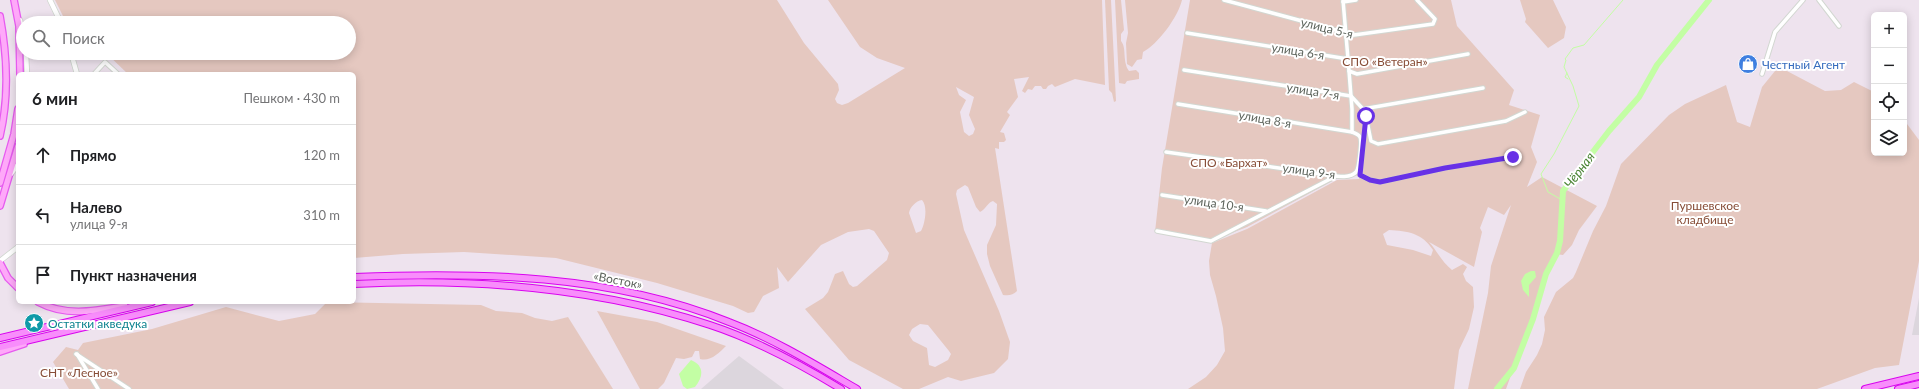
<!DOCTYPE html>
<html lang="ru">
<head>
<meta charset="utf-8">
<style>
	:root { --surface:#fff; --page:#f2f2f2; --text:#202124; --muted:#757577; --line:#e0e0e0 }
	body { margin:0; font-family:Lato,sans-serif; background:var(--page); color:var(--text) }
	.controls { position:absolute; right:12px; top:12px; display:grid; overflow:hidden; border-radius:6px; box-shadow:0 2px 10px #0003 }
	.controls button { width:36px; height:36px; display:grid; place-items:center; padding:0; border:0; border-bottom:1px solid var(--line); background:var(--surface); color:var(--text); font:20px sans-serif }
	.stop { position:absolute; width:12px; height:12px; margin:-9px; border:3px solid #6831e6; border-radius:50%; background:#fff }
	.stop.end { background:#6831e6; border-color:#fff; box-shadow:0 1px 4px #0008 }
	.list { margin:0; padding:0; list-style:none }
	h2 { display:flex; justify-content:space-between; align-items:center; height:52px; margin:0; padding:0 16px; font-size:17px }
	h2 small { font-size:13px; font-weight:400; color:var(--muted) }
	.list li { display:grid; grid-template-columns:26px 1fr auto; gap:12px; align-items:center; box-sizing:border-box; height:60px; padding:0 16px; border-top:1px solid var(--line) }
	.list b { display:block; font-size:15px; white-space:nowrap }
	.list p { margin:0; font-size:13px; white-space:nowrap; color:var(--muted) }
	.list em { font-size:13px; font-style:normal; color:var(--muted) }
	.icon { flex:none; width:22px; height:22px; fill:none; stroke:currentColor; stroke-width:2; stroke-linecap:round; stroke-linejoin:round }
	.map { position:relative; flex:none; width:1919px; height:389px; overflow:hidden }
	.search { position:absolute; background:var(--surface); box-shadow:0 2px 10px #0003; left:16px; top:16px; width:340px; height:44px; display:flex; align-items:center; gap:10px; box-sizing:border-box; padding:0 14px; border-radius:22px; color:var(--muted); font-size:15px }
	.panel { position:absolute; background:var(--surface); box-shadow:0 2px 10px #0003; left:16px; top:72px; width:340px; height:232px; border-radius:6px }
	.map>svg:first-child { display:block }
	.industrial { fill:#dcd6dd }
	.green { fill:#e5c8c0; fill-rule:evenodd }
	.water { fill:#c3fea4 }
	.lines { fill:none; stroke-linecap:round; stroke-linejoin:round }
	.stream { stroke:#c3fea4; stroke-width:1 }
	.river { stroke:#c3fea4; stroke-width:6 }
	.street-casing { stroke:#d2d7d1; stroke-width:5.5 }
	.secondary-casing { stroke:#cfd6ce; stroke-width:6 }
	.primary-casing { stroke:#e65bef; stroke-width:8 }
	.highway-casing { stroke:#d804ee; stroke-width:8 }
	.street { stroke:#fff; stroke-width:3.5 }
	.secondary { stroke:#fff; stroke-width:4.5 }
	.primary { stroke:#fea9f9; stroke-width:5.5 }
	.highway { stroke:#f88dfb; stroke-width:6 }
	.route { stroke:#6831e6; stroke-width:5 }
	.labels { text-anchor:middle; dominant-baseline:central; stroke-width:4; stroke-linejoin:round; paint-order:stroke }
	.street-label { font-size:12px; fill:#5d645c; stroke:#fff }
	.park-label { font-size:12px; fill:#874d37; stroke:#fff }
	.shop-label { font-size:12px; fill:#366cbe; stroke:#fff; text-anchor:start }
	.culture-label { font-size:12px; fill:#0d838f; stroke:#fff; text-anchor:start }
	.water-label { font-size:13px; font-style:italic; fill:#498333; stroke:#fff }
</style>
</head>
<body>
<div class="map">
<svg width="1919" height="389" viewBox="0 0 1919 389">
	<rect width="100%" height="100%" fill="#eee3ee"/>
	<g class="industrial">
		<path d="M 1919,298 L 1919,335 L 1912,335 Z"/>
		<path d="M 739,356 L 765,375 L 784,389 L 701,389 Z"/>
	</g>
	<g class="green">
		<path d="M 55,0 L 777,0 L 804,43 L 838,84 L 839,90 L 835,99 L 837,103 L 842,105 L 848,103 L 905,68 L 877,58 L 860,47 L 828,0 L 1102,0 L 1105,85 L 1075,79 L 1055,87 L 1052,84 L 1048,86 L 1046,89 L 1043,89 L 1041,86 L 1035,86 L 1032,90 L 1028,89 L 1025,93 L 1022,91 L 1029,77 L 1014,79 L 1018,97 L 1007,112 L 1010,115 L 1000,132 L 1004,133 L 1006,140 L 1004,142 L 999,142 L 999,149 L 995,148 L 1017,291 C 1013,295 1009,296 1003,295 L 990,266 L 987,254 L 987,245 L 996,225 L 997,204 L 993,201 C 988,202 986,209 980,212 L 976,207 L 968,187 L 965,185 L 957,190 L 956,194 L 964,230 L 999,311 L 1010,342 L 1008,359 L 994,373 L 961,381 L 948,377 L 919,389 L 903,389 L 849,360 L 805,309 L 823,298 L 828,292 L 835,274 L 843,271 L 849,284 L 853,287 L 857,286 L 887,260 L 889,253 L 874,231 L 869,229 L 848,232 L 821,245 L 788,282 L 777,267 L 779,288 L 763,296 L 754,312 L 748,313 L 733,306 L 657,283 L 556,258 L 464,252 L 403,254 L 354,258 L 354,74 L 128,74 L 106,53 L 349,53 L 349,23 L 71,23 L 64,18 ZM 956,87 L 974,97 L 969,115 L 975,129 L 973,134 L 969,136 L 964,132 L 960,112 L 966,100 L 959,95 ZM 922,200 C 928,206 925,224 921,231 L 916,233 L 909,213 C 910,207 916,201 922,200 ZM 920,324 L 928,325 L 949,351 L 951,354 L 948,360 L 935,367 L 929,365 L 927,348 L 913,341 L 909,335 L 912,329 Z"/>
		<path d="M 1105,0 L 1111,0 L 1116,101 L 1114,102 L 1112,93 L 1109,90 Z"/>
		<path d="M 1115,0 L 1121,0 L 1124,30 L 1121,34 L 1121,41 C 1127,48 1122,61 1129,71 L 1136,70 L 1139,73 L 1139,79 L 1127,81 L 1125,84 L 1119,83 Z"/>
		<path d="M 1125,0 L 1182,0 C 1178,17 1158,44 1143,52 L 1142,59 L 1137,60 L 1132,67 L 1127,64 L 1126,43 L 1128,33 Z"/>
		<path d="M 1190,0 L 1451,0 L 1457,26 L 1514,90 L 1509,105 L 1540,115 L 1531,147 L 1537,162 L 1527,187 L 1542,177 L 1597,206 L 1579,230 L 1572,245 L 1563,255 L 1556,254 L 1539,293 L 1532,323 L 1521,347 L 1506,389 L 1468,389 L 1488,293 L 1491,266 L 1511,205 L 1504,215 L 1488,207 L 1480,228 L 1482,232 L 1474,267 L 1429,242 C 1437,251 1442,262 1452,270 L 1463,264 L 1467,267 L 1463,274 L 1466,281 L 1473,287 L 1474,307 L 1469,329 L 1459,350 L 1454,389 L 1188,389 L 1206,377 L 1217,365 L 1225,351 L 1223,328 L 1216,296 L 1210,275 L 1209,261 L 1212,243 L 1247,229 L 1337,180 L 1359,179 L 1360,175 L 1336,179 L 1247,227 L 1209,242 L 1155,232 L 1162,168 ZM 1389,230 C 1408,231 1422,233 1433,250 L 1431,256 L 1413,250 L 1387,245 L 1383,234 Z"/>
		<path d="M 1520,0 L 1553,0 L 1566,27 L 1564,38 L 1548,48 L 1525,22 L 1526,19 Z"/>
		<path d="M 1775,71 L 1787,71 L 1825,91 L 1841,90 L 1854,82 L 1874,92 L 1874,153 L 1904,153 L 1904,120 L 1919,140 L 1919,261 L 1899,365 L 1875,368 L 1817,389 L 1520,389 L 1526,372 L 1537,355 L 1542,344 L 1545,330 L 1544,317 L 1556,292 L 1573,278 L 1576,272 L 1593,231 L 1606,206 L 1621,164 L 1669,115 L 1685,104 L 1726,85 L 1737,122 L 1750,127 L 1762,87 Z"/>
		<path d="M 327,302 L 481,305 L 496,311 L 522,313 L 535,318 L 552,321 L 568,317 L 613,389 L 69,389 L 53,362 L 66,347 L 78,350 L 83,343 L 152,329 L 226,307 L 279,321 L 315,314 Z"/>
		<path d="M 597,311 L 657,322 L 726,346 C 719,353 710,362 700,359 L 699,351 L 695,351 L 692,357 L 684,359 L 676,358 L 664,383 L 658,389 L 640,389 Z"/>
	</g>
	<g class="water">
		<path d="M 1531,271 L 1535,271 L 1536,277 L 1529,285 L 1529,297 L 1523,290 L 1521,281 L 1525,274 Z"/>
		<path d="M 691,360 C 705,366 703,377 695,387 L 687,389 L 683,386 L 679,374 Z"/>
	</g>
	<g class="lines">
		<g class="stream">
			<path d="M 1567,73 L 1565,77 L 1568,79"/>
			<path d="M 1562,200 L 1548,192 L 1541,174 L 1554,154 L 1579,106 L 1573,86 L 1564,67 L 1566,60 L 1565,59 L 1573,48 L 1584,45 L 1623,0"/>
		</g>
		<path class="river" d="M 1497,389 L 1514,368 L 1533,319 L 1546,274 L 1557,253 L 1560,241 L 1563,191 L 1609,131 L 1639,97 L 1657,65 L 1709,0"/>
		<g class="street-casing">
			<g id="street">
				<path d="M 1224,0 L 1354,35 L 1433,24 L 1435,19 L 1417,0"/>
				<path d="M 1343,0 L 1348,59"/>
				<path d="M 1819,0 L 1839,26"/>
				<path d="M 1343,2 L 1356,0"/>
				<path d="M 1187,33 L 1348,59 L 1349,71 L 1357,74 L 1468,54"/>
				<path d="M 1184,70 L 1351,96 L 1363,109 L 1483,88"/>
				<path d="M 94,74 L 105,62 L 118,74"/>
				<path d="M 1762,74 L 1775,32 L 1803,0"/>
				<path d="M 1178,104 L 1352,132"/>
				<path d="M 1363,109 L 1366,116 L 1360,175 L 1370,180 L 1380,182 L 1445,168 L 1513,157"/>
				<path d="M 1367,121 L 1371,141 L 1378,144 L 1506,121 L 1525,112"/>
				<path d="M 1166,152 L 1328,175 C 1336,176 1350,179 1356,172 C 1359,169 1362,141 1360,137 C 1358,134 1355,133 1352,132 L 1352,109 L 1349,71"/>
				<path d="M 1162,195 L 1266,211"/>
				<path d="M 1157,231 L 1211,241 L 1336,176"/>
				<path d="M 76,354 L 129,389"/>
				<path d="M 77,354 L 98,389"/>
			</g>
		</g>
		<g class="secondary-casing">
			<g id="secondary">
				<path d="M 50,0 L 61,23"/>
				<path d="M 20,20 L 23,32"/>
				<path d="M 26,53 L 27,74"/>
				<path d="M 71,53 L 77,74"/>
				<path d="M 11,174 L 18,164"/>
				<path d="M 0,261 L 18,247"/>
			</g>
		</g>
		<g class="primary-casing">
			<g id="primary">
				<path d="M 14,0 L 19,26 L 20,74"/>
				<path d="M 0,16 C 7,54 9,98 0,136"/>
				<path d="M 0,183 L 14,134 L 18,109"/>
				<path d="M 0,206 L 18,146"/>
				<path d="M 0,263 L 8,278 L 18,288"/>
				<path d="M 38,302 C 66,317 95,311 125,306"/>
				<path d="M 0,352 L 24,344"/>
			</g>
		</g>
		<g class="highway-casing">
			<g id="highway">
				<path d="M 354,277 C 479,272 611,274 729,322 C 774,339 816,365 857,389"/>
				<path d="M 354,284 C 474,278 595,287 710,325 C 756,340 800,364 841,389"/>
				<path d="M 0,338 L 152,302"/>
				<path d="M 0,347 L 190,302"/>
				<path d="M 1865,389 L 1919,376"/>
				<path d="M 1898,389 L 1919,384"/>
			</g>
		</g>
		<use href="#street" class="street"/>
		<use href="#secondary" class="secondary"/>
		<use href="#primary" class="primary"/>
		<use href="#highway" class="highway"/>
	</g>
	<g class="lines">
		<path class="route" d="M 1366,116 L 1360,175 L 1370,180 L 1380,182 L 1445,168 L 1513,157"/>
	</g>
	<defs>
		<g id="shop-disc" transform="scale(1)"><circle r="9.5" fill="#3f7fe0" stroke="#fff"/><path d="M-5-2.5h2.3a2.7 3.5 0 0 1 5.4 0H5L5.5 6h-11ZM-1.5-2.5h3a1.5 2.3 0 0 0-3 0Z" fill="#fff"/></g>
		<g id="sight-disc" transform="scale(1)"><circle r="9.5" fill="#0f9aa8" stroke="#fff"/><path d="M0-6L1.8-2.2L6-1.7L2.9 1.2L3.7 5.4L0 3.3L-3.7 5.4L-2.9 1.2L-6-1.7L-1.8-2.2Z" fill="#fff"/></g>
	</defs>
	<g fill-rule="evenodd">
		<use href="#shop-disc" x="1748" y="64"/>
		<use href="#sight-disc" x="34" y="323"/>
	</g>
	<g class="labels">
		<g class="street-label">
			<text transform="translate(1327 28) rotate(14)">улица 5-я</text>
			<text transform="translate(1298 51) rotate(9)">улица 6-я</text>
			<text transform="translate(1313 91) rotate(9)">улица 7-я</text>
			<text transform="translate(1265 119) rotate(10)">улица 8-я</text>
			<text transform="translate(1309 171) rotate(8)">улица 9-я</text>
			<text transform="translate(1214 203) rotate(8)">улица 10-я</text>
			<text transform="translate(618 280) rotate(11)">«Восток»</text>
		</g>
		<g class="park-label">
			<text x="1385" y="61">СПО «Ветеран»</text>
			<text x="1229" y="162">СПО «Бархат»</text>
			<text x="1705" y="205">Пуршевское<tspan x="1705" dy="14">кладбище</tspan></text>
			<text x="79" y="372">СНТ «Лесное»</text>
		</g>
		<g class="shop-label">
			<text x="1762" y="64">Честный Агент</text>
		</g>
		<g class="culture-label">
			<text x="48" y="323">Остатки акведука</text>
		</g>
		<g class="water-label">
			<text transform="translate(1579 170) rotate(-53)">Чёрная</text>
		</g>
	</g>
</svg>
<div class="controls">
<button>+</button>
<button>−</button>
<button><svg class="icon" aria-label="locate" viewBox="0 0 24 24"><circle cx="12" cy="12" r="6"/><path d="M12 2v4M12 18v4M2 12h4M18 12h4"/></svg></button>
<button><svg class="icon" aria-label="layers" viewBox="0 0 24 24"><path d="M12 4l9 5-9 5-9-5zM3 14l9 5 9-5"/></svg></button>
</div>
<div class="stop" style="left:1366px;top:116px"></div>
<div class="stop end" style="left:1513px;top:157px"></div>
<div class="search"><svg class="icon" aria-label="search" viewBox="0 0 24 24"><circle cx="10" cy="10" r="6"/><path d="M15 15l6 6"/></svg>Поиск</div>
<section class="panel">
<h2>6 мин<small>Пешком · 430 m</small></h2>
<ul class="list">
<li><svg class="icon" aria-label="ahead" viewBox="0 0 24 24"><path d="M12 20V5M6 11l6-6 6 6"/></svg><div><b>Прямо</b></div><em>120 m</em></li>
<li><svg class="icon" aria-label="left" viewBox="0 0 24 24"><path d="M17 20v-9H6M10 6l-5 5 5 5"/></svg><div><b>Налево</b><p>улица 9-я</p></div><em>310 m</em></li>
<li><svg class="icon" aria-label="arrive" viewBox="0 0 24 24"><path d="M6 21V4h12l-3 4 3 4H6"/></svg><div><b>Пункт назначения</b></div></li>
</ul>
</section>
</div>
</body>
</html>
